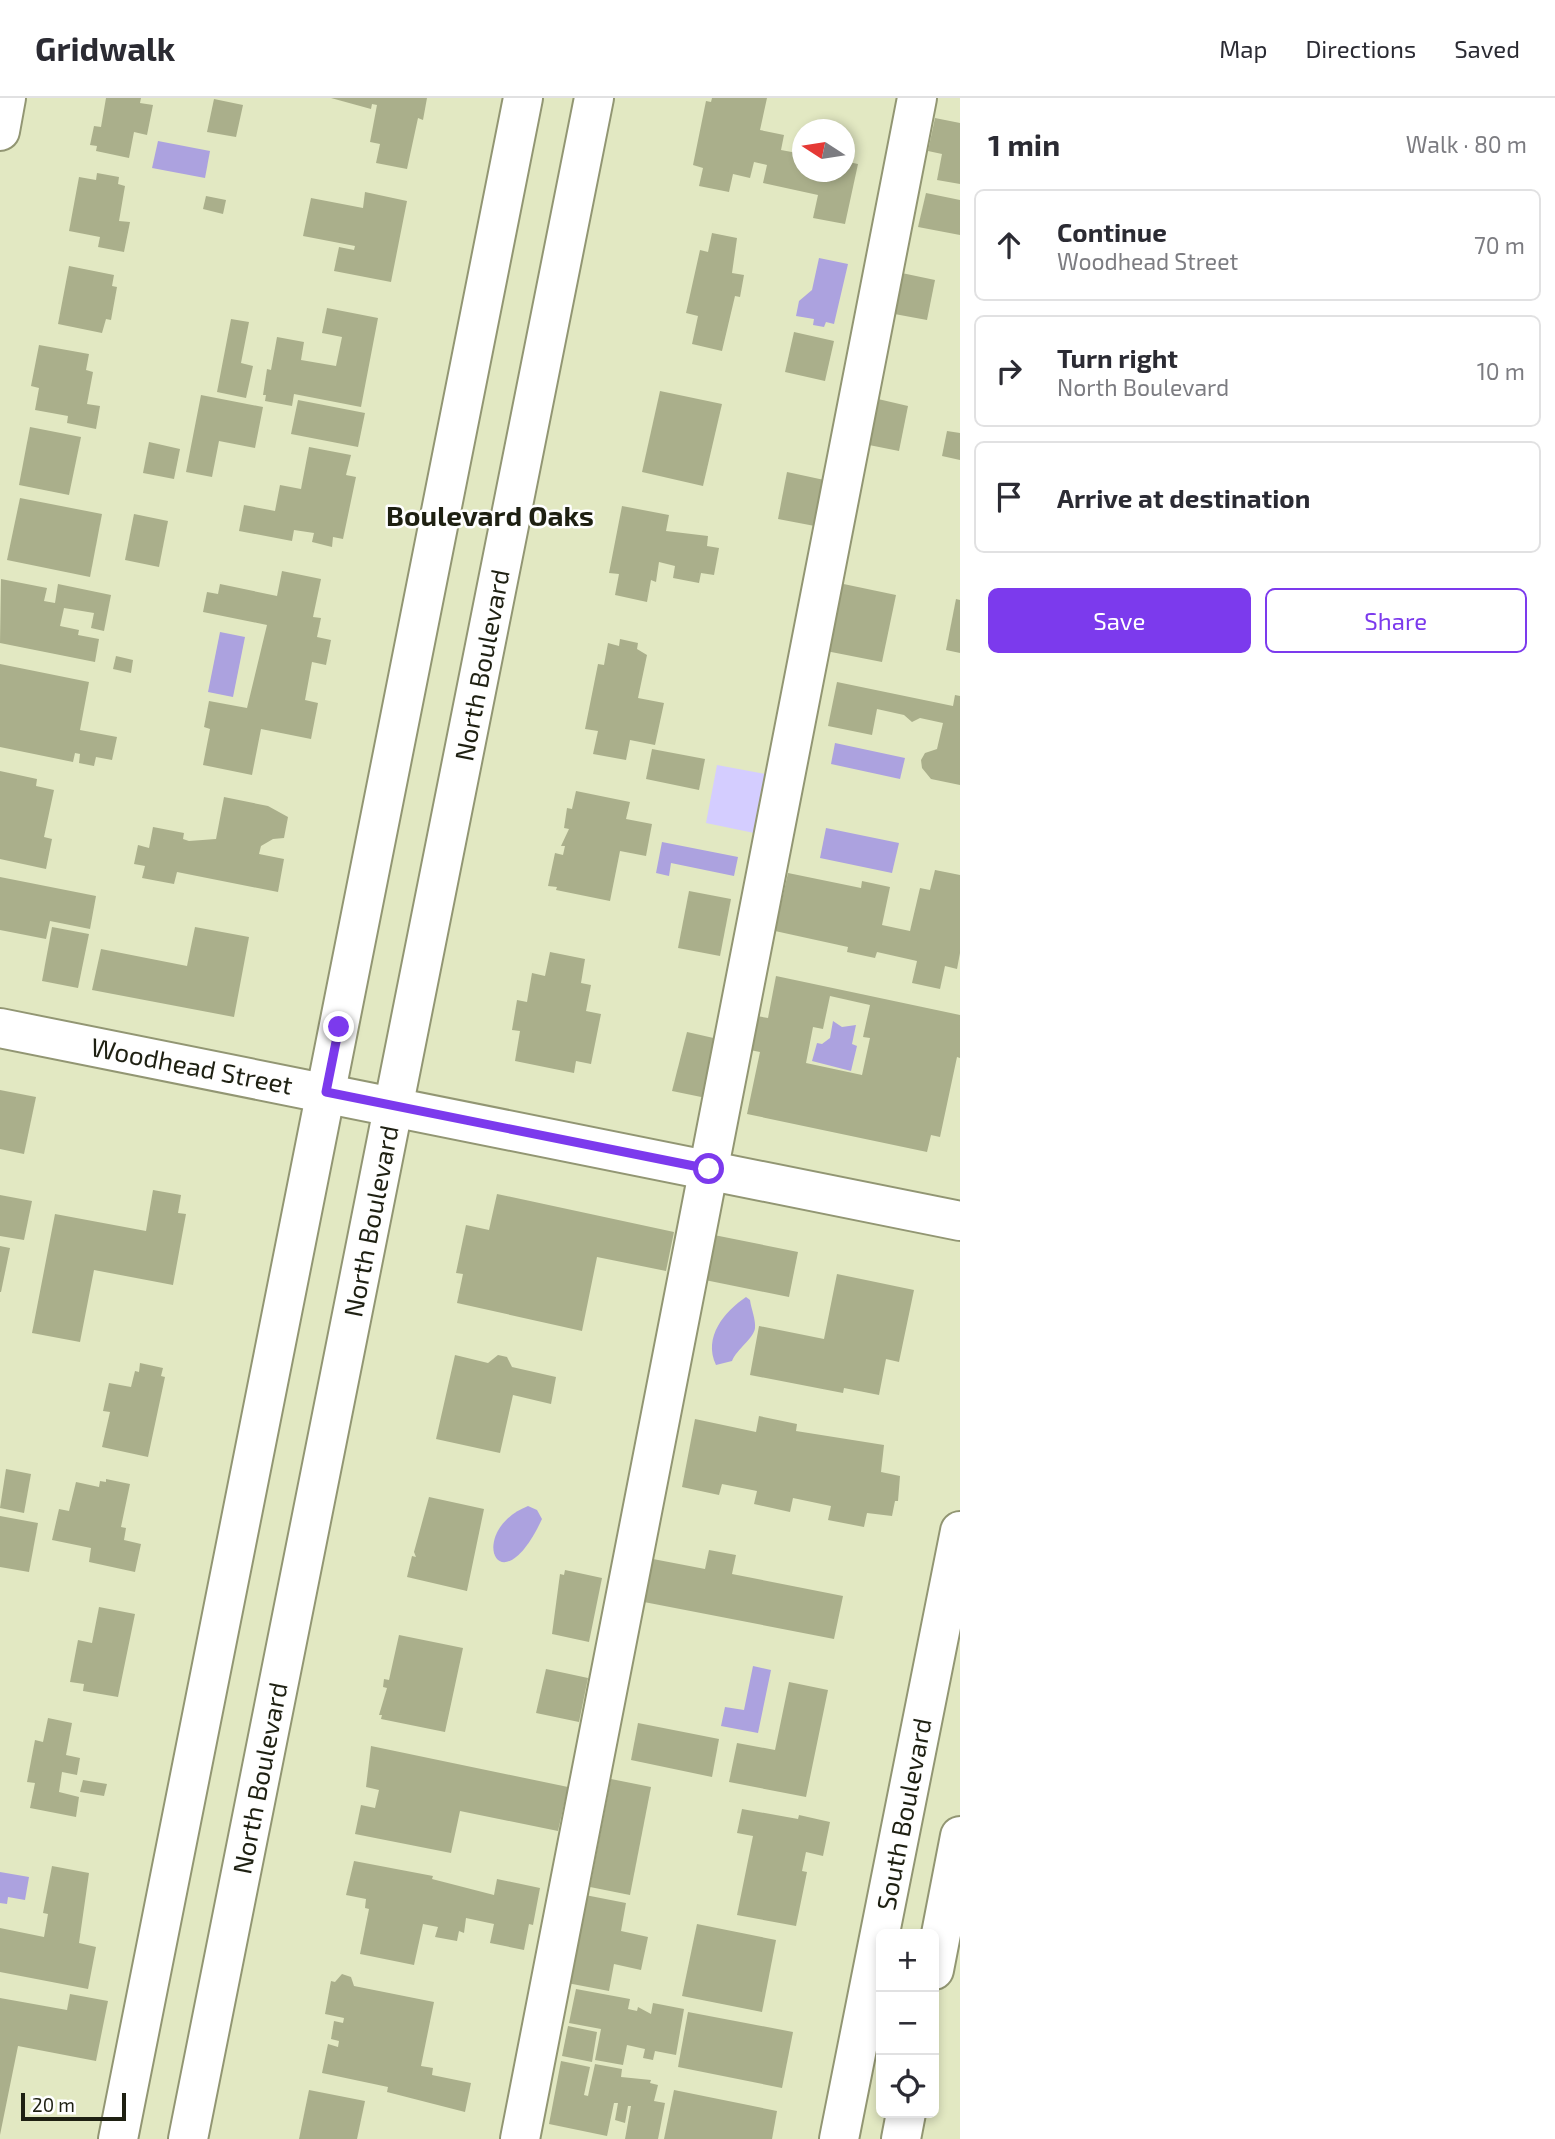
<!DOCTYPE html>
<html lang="en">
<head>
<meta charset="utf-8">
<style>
	:root { --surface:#fff; --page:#f7f7f7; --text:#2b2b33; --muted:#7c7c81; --line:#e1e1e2; --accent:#7c3aed }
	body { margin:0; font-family:"Exo 2",sans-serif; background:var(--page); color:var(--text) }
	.controls { position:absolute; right:21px; bottom:21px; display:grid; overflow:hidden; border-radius:10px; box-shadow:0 4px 10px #0003 }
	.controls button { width:63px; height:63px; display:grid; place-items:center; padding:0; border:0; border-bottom:2px solid var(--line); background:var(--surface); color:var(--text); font:35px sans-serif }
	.compass { position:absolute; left:792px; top:21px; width:63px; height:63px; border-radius:50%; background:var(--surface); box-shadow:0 4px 10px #0003; rotate:282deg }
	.scale { position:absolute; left:21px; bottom:18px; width:105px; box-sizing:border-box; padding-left:7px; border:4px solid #1e2012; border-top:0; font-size:19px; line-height:24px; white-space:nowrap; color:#1e2012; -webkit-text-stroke:5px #fff; paint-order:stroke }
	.stop { position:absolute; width:21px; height:21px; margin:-16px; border:5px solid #7c3aed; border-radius:50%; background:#fff }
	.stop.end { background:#7c3aed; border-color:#fff; box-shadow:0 2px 7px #0008 }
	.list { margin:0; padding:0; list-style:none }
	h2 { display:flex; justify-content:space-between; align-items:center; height:91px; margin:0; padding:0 28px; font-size:30px }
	h2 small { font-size:23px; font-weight:400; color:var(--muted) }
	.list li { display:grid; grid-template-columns:46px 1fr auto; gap:21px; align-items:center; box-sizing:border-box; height:112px; margin:0 14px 14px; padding:0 14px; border:2px solid var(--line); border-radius:10px }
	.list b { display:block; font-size:26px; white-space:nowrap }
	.list p { margin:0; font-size:23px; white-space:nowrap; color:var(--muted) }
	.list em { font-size:23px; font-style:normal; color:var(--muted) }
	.actions { display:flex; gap:14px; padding:21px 28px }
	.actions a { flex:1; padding:16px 0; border:2px solid var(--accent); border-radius:10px; text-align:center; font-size:24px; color:var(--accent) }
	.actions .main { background:var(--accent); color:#fff }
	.icon { flex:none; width:38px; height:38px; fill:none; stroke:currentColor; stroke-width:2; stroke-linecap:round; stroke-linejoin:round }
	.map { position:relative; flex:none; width:960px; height:2041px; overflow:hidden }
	header { display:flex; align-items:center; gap:42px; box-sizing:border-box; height:98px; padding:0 35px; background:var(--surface); border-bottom:2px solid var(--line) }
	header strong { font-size:33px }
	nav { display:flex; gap:38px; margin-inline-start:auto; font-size:24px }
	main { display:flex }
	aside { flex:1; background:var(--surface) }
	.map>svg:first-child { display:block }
	.green { fill:#d4cdff }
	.water { fill:#aca2df }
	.building { fill:#aaaf8b; fill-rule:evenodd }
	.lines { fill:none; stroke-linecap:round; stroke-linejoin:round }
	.minor-casing { stroke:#929673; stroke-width:42 }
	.minor { stroke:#fff; stroke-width:38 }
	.route { stroke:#7c3aed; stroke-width:9 }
	.labels { text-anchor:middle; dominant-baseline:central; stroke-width:5; stroke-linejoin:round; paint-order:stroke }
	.street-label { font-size:26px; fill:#1e2012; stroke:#fff }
	.neighbourhood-label { font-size:28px; font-weight:bold; fill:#1e2012; stroke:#fff }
</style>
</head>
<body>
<header>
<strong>Gridwalk</strong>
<nav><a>Map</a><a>Directions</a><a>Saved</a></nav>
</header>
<main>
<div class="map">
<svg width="960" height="2041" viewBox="0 0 960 2041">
	<rect width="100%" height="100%" fill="#e2e8c2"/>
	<path class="green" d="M 717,667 L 771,677 L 759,736 L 706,725 Z"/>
	<g class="water">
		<path d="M 158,43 L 210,53 L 205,80 L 152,70 Z"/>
		<path d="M 819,160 L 848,166 L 834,226 L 826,224 L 824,229 L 813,227 L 814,221 L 796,218 L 799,203 L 812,192 Z"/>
		<path d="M 220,534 L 245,539 L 233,599 L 208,594 Z"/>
		<path d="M 835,645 L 905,660 L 900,681 L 831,666 Z"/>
		<path d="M 826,730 L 899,745 L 892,775 L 820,760 Z"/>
		<path d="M 662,744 L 738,759 L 734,778 L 671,765 L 669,778 L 656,775 Z"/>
		<path d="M 833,923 L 842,929 L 856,927 L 852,946 L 857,948 L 851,973 L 812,963 L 817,945 L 822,946 L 830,940 Z"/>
		<path d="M 746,1199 L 750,1202 C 751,1210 756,1222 755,1230 C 754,1240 737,1251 732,1263 L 716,1267 C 703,1239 724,1214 746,1199 Z"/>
		<path d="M 528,1408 L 537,1412 L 542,1421 C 499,1513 465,1433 528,1408 Z"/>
		<path d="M 753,1568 L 771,1572 L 758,1635 L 721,1628 L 725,1609 L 744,1612 Z"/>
		<path d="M 0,1774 L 29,1779 L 25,1802 L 8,1799 L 7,1806 L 0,1805 Z"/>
	</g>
	<g class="building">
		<path d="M 106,0 L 141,0 L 140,5 L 153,7 L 147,37 L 134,34 L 129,60 L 96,53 L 97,48 L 90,47 L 94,28 L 101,29 Z"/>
		<path d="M 331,0 L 427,0 L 423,22 L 418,20 L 407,71 L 376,65 L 380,46 L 370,44 L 377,7 L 372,6 L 371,11 Z"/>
		<path d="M 712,0 L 767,0 L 760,32 L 784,37 L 781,52 L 797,55 L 796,60 L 802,62 L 802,74 L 844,74 L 844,63 L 858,66 L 845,126 L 813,120 L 818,97 L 763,85 L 767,67 L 754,64 L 750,80 L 733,76 L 729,94 L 699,88 L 703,70 L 693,67 L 706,3 L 711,4 Z"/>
		<path d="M 214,1 L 243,7 L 236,39 L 207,34 Z"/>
		<path d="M 935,20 L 960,25 L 960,86 L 937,82 L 942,56 L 928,53 Z"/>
		<path d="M 97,75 L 119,79 L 118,86 L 125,88 L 119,123 L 130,124 L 124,154 L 98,149 L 100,139 L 69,133 L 79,79 L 96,82 Z"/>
		<path d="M 365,94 L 407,103 L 391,184 L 334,173 L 339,149 L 354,152 L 355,148 L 303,138 L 311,100 L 363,110 Z"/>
		<path d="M 926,95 L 960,102 L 960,137 L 918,129 Z"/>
		<path d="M 206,98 L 226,102 L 223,116 L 203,111 Z"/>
		<path d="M 712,135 L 737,140 L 732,175 L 744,177 L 740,199 L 735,198 L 722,253 L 692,246 L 698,218 L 686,215 L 700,152 L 708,154 Z"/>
		<path d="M 69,168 L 114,177 L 112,188 L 117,189 L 111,222 L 106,221 L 102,235 L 58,226 Z"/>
		<path d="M 897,174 L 935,182 L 927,222 L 889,215 Z"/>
		<path d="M 327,210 L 378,220 L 361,309 L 294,296 L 292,308 L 265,303 L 266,297 L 263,297 L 267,271 L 271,272 L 277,239 L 304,244 L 301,262 L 336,268 L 342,239 L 322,235 Z"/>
		<path d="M 231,221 L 249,224 L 241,265 L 253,268 L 246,300 L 217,294 Z"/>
		<path d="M 794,234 L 834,243 L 825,283 L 785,274 Z"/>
		<path d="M 39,247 L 89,256 L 86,272 L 93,274 L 87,306 L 100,308 L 96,331 L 67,325 L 68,318 L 35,312 L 39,290 L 31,288 Z"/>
		<path d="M 660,293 L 722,306 L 703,388 L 642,374 Z"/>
		<path d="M 201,297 L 263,309 L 255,350 L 219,343 L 212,379 L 186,374 Z"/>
		<path d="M 878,301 L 908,308 L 899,353 L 869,347 Z"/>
		<path d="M 298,302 L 365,315 L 358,349 L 291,336 Z"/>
		<path d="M 30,329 L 81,339 L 69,397 L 19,387 Z"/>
		<path d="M 947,333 L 960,335 L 960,362 L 942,358 Z"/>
		<path d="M 149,344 L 180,351 L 174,381 L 143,375 Z"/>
		<path d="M 309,349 L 351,357 L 346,377 L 356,379 L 343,441 L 333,439 L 332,449 L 312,444 L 314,435 L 294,432 L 292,443 L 239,433 L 244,407 L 275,413 L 280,387 L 301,391 Z"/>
		<path d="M 787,374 L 829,383 L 820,429 L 778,421 Z"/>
		<path d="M 20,400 L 102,416 L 90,479 L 7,462 Z"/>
		<path d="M 622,408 L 669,417 L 666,433 L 708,438 L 707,448 L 719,450 L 714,477 L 701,475 L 699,485 L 673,480 L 675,468 L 659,464 L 656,484 L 651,482 L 647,504 L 615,497 L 619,476 L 609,475 Z"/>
		<path d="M 134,416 L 168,423 L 159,469 L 125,462 Z"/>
		<path d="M 282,473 L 321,481 L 313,519 L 321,520 L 317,539 L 331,542 L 326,567 L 312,564 L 305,602 L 318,605 L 311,641 L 261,631 L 252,677 L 203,667 L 210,631 L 204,629 L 209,603 L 247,610 L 267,527 L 203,514 L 207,494 L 218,496 L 220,486 L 277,498 Z"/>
		<path d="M 1,481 L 47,490 L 44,503 L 55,505 L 58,486 L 111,497 L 104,533 L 91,530 L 94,515 L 64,510 L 60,528 L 79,532 L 78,537 L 99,541 L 95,564 L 0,545 Z"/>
		<path d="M 834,484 L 896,497 L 882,564 L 821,552 Z"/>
		<path d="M 956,501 L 960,502 L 960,555 L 946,552 Z"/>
		<path d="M 620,541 L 638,545 L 637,551 L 647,557 L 638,600 L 664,605 L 655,647 L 630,642 L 626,662 L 593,656 L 598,633 L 585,631 L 598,566 L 604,567 L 608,545 L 619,548 Z"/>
		<path d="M 116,558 L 133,562 L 131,575 L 113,571 Z"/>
		<path d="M 0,566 L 89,584 L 80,632 L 117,639 L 112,662 L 96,659 L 94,668 L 79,665 L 80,656 L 75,655 L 73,664 L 0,649 Z"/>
		<path d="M 837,584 L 953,608 L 955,597 L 960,598 L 960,687 L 931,681 L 922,670 L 921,662 L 925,655 L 937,651 L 943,625 L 920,620 L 912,624 L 904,617 L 877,611 L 872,637 L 828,628 Z"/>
		<path d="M 652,651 L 705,661 L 699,692 L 646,681 Z"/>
		<path d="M 0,673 L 37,681 L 36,688 L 54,692 L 44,739 L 52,741 L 46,771 L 0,761 Z"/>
		<path d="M 576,693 L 630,704 L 626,721 L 652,726 L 646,758 L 620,753 L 610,803 L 556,792 L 557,789 L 548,788 L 555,755 L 563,757 L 565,748 L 561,748 L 569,731 L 564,730 L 567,710 L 572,711 Z"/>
		<path d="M 224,699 L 268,708 L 288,719 L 284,740 L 273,741 L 261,748 L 259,756 L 284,761 L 278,794 L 177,774 L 174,786 L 142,780 L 145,768 L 134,766 L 138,747 L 149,750 L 153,729 L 184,735 L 183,741 L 189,743 L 216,741 Z"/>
		<path d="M 935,772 L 960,777 L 960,855 L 957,871 L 945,868 L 940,891 L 912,885 L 917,863 L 877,854 L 875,860 L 847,854 L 848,849 L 775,833 L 788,775 L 861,790 L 862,783 L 890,789 L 882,827 L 910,833 L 920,790 L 930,792 Z"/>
		<path d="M 0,779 L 96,798 L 90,831 L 50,823 L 46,841 L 0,832 Z"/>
		<path d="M 689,793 L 731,801 L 720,858 L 678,850 Z"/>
		<path d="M 52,829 L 89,836 L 78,890 L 42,883 Z"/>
		<path d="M 195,829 L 249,839 L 234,919 L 92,892 L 101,851 L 187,868 Z"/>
		<path d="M 550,854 L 585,861 L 581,885 L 591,887 L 586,913 L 601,916 L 591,966 L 576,963 L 574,975 L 515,963 L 520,933 L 512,932 L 517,902 L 527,904 L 532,875 L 545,878 Z"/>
		<path d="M 776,878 L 960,917 L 960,960 L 957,959 L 940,1039 L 931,1037 L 927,1054 L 747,1016 L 760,954 L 750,952 L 757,918 L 768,920 ZM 830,898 L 870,907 L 863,939 L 870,940 L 862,977 L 806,965 L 813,929 L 823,931 Z"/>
		<path d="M 687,934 L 718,941 L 711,1001 L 672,993 Z"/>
		<path d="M 0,992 L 36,999 L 24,1056 L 0,1051 Z"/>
		<path d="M 153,1092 L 181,1097 L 178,1115 L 186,1116 L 173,1187 L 94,1172 L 80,1244 L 32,1235 L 55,1116 L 146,1133 Z"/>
		<path d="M 497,1096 L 674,1134 L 666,1173 L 597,1159 L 582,1233 L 457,1205 L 463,1176 L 456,1175 L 466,1127 L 489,1132 Z"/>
		<path d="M 0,1097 L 32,1103 L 24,1142 L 0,1138 Z"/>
		<path d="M 709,1136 L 798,1154 L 789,1199 L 700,1181 Z"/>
		<path d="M 0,1148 L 10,1150 L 1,1194 L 0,1194 Z"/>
		<path d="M 837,1176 L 914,1192 L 899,1264 L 886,1261 L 879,1297 L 844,1290 L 843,1295 L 750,1277 L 759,1228 L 824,1241 Z"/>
		<path d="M 455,1257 L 488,1265 L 498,1257 L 507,1259 L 512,1269 L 556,1279 L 551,1306 L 513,1297 L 500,1355 L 436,1341 Z"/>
		<path d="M 140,1265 L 163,1270 L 161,1278 L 165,1279 L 148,1359 L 102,1349 L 110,1314 L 103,1313 L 109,1285 L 131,1289 L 135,1273 L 139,1274 Z"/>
		<path d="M 759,1318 L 797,1326 L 796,1333 L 884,1347 L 881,1374 L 900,1378 L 898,1403 L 895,1403 L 892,1418 L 867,1415 L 864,1429 L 828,1422 L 831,1408 L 793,1400 L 790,1414 L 754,1406 L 757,1393 L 722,1386 L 719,1397 L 682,1389 L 695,1321 L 756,1334 Z"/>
		<path d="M 6,1371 L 31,1376 L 24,1415 L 0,1410 Z"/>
		<path d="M 106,1381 L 130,1386 L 121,1429 L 126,1430 L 124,1442 L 141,1446 L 135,1474 L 89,1464 L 91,1450 L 52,1442 L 59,1411 L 69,1413 L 76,1384 L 99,1389 L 100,1383 L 106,1384 Z"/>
		<path d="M 429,1399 L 484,1411 L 467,1493 L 407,1479 L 412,1458 L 416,1459 L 414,1454 Z"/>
		<path d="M 0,1418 L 38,1425 L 29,1474 L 0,1469 Z"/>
		<path d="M 709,1452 L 736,1457 L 732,1476 L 843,1498 L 834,1541 L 644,1504 L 653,1461 L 705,1471 Z"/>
		<path d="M 565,1472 L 602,1480 L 589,1544 L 552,1536 L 560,1476 L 564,1477 Z"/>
		<path d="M 99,1509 L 135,1516 L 118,1599 L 83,1593 L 84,1586 L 70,1584 L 78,1542 L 92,1545 Z"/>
		<path d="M 399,1537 L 463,1550 L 445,1634 L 381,1621 L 382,1617 L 379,1617 L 387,1590 L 383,1589 L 384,1581 L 389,1582 Z"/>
		<path d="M 546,1571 L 588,1580 L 579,1624 L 536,1615 Z"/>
		<path d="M 789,1584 L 828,1592 L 806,1699 L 729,1684 L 737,1645 L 775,1652 Z"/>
		<path d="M 48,1620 L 72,1625 L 66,1657 L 80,1660 L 77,1677 L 62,1674 L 59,1694 L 79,1699 L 76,1719 L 30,1710 L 35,1685 L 27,1684 L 35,1642 L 43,1644 Z"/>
		<path d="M 638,1625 L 719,1641 L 712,1679 L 631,1662 Z"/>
		<path d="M 371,1648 L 568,1689 L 558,1733 L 460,1713 L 451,1755 L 355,1736 L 361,1707 L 375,1710 L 379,1692 L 366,1689 Z"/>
		<path d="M 611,1681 L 651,1689 L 630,1797 L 590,1789 Z"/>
		<path d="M 83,1682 L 107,1686 L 104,1698 L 80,1694 Z"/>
		<path d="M 742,1711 L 798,1721 L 799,1717 L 830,1724 L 823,1758 L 806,1754 L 802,1773 L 807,1774 L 796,1828 L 737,1817 L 753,1738 L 737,1735 Z"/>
		<path d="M 354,1763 L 433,1778 L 432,1781 L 494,1797 L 497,1781 L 540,1790 L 533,1827 L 529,1826 L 524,1852 L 490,1845 L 494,1826 L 466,1820 L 464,1835 L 459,1833 L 457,1843 L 435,1839 L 438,1829 L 423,1826 L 414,1867 L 360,1856 L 369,1811 L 365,1810 L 366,1801 L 346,1797 Z"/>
		<path d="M 52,1768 L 89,1775 L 79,1845 L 96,1849 L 88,1891 L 0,1874 L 0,1830 L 44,1839 L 48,1816 L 43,1815 Z"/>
		<path d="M 580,1796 L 626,1805 L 621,1833 L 648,1839 L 641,1872 L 614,1866 L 609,1893 L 562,1884 Z"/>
		<path d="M 697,1826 L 776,1842 L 762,1914 L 682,1898 Z"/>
		<path d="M 342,1876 L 351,1879 L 354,1888 L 434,1904 L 421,1968 L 433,1970 L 432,1977 L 471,1985 L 465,2014 L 387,1994 L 388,1989 L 322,1975 L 328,1946 L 338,1949 L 339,1943 L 331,1941 L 334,1923 L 343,1925 L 344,1920 L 325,1916 L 331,1883 L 335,1884 Z"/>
		<path d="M 576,1891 L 630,1901 L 628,1911 L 637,1913 L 638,1909 L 651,1916 L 653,1905 L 684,1911 L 676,1957 L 655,1953 L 653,1962 L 643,1960 L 645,1951 L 627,1947 L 623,1967 L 595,1962 L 601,1931 L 569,1925 Z"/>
		<path d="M 70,1896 L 108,1903 L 96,1963 L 18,1948 L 0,2037 L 0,1900 L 67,1912 Z"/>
		<path d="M 688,1914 L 793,1934 L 782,1990 L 678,1969 Z"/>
		<path d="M 568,1928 L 597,1934 L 592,1964 L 562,1958 Z"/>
		<path d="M 561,1963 L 590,1969 L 584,1997 L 588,1998 L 595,1966 L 622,1971 L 621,1979 L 651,1982 L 650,1985 L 658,1987 L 654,2003 L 665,2005 L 658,2041 L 625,2041 L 631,2008 L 628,2008 L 625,2025 L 615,2022 L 618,2005 L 614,2005 L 607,2038 L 549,2026 Z"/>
		<path d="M 309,1992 L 365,2003 L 357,2041 L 299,2041 Z"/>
		<path d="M 674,1992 L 777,2013 L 772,2041 L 664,2041 Z"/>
	</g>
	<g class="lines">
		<g class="minor-casing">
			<g id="minor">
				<path d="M 0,33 L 6,0"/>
				<path d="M 0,930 L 960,1123"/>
				<path d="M 934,1872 L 960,1738"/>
				<path d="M 118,2041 L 523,0"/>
				<path d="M 188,2041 L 594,0"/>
				<path d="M 520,2041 L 917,0"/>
				<path d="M 839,2041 L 960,1433"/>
				<path d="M 901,2041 L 906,2015"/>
			</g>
		</g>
		<use href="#minor" class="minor"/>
	</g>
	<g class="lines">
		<path class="route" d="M 339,929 L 326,994 L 709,1071"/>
	</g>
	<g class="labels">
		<g class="street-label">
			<text transform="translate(481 567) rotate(-79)">North Boulevard</text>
			<text transform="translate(192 967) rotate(11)">Woodhead Street</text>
			<text transform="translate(370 1123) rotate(-79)">North Boulevard</text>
			<text transform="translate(259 1680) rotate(-79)">North Boulevard</text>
			<text transform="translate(903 1716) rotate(-79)">South Boulevard</text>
		</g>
		<g class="neighbourhood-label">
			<text x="490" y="417">Boulevard Oaks</text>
		</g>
	</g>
</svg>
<div class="controls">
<button>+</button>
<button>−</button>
<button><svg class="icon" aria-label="locate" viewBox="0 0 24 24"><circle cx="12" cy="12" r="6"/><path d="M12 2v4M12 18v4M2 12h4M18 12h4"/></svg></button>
</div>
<svg class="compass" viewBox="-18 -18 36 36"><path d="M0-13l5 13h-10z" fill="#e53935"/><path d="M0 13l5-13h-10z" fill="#7c7c81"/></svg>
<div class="scale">20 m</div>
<div class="stop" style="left:709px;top:1071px"></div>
<div class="stop end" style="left:339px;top:929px"></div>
</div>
<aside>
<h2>1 min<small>Walk · 80 m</small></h2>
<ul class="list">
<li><svg class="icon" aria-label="ahead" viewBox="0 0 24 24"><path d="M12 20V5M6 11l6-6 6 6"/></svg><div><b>Continue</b><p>Woodhead Street</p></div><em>70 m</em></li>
<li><svg class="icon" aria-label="right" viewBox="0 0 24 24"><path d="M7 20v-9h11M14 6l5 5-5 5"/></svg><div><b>Turn right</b><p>North Boulevard</p></div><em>10 m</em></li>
<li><svg class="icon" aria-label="arrive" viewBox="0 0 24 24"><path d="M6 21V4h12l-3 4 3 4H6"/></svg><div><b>Arrive at destination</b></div></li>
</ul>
<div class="actions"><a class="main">Save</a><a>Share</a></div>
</aside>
</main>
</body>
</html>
